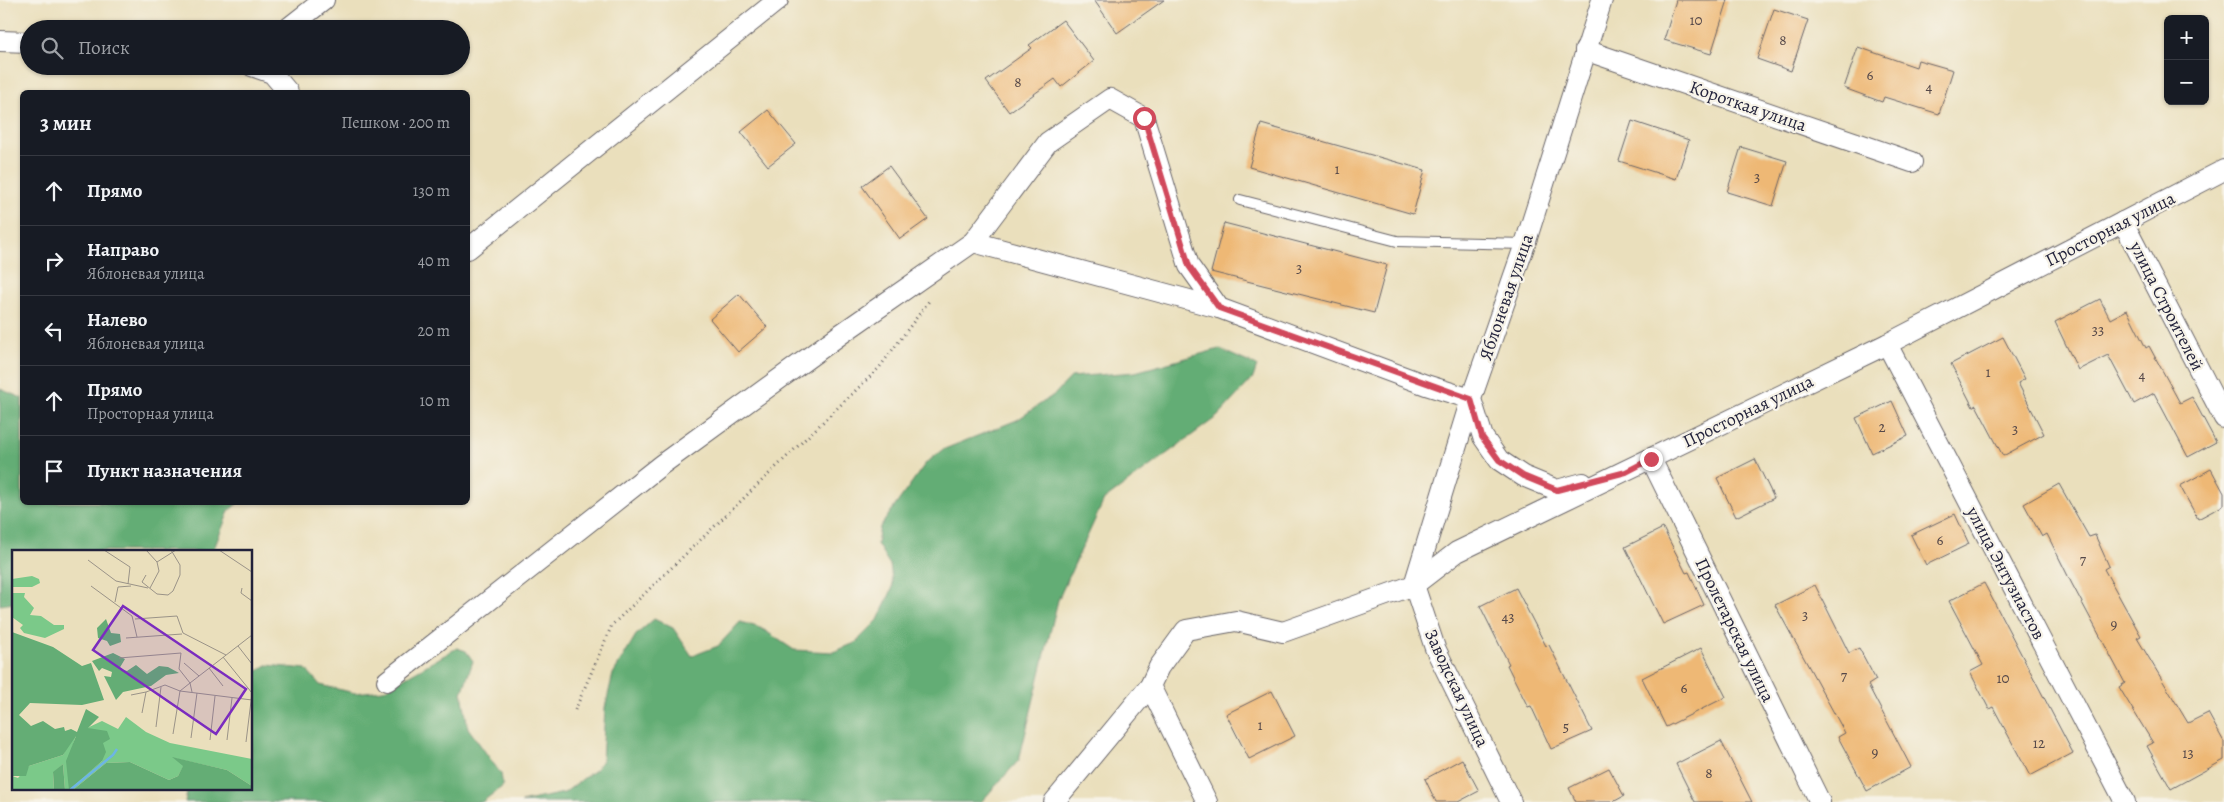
<!DOCTYPE html>
<html lang="ru">
<head>
<meta charset="utf-8">
<style>
	:root { --surface:#171b24; --page:#20242c; --text:#f1f3f6; --muted:#9ea1a6; --line:#363941 }
	body { margin:0; font-family:Alegreya,serif; background:var(--page); color:var(--text) }
	.controls { position:absolute; right:15px; top:15px; display:grid; overflow:hidden; border-radius:8px; box-shadow:0 1px 4px #0004 }
	.controls button { width:45px; height:45px; display:grid; place-items:center; padding:0; border:0; border-bottom:1px solid var(--line); background:var(--surface); color:var(--text); font:25px sans-serif }
	.stop { position:absolute; width:15px; height:15px; margin:-11px; border:4px solid #d1495b; border-radius:50%; background:#fff }
	.stop.end { background:#d1495b; border-color:#fff; box-shadow:0 1px 5px #0008 }
	.list { margin:0; padding:0; list-style:none }
	h2 { display:flex; justify-content:space-between; align-items:center; height:65px; margin:0; padding:0 20px; font-size:21px }
	h2 small { font-size:16px; font-weight:400; color:var(--muted) }
	.list li { display:grid; grid-template-columns:32px 1fr auto; gap:15px; align-items:center; box-sizing:border-box; height:70px; padding:0 20px; border-top:1px solid var(--line) }
	.list b { display:block; font-size:19px; white-space:nowrap }
	.list p { margin:0; font-size:16px; white-space:nowrap; color:var(--muted) }
	.list em { font-size:16px; font-style:normal; color:var(--muted) }
	.icon { flex:none; width:28px; height:28px; fill:none; stroke:currentColor; stroke-width:2; stroke-linecap:round; stroke-linejoin:round }
	.map { position:relative; flex:none; width:2224px; height:802px; overflow:hidden }
	.search { position:absolute; background:var(--surface); box-shadow:0 1px 4px #0004; left:20px; top:20px; width:450px; height:55px; display:flex; align-items:center; gap:12px; box-sizing:border-box; padding:0 18px; border-radius:28px; color:var(--muted); font-size:19px }
	.panel { position:absolute; background:var(--surface); box-shadow:0 1px 4px #0004; left:20px; top:90px; width:450px; height:415px; border-radius:8px }
	.map>svg:first-child { display:block }
	.forest { fill:#64ad75; stroke:#436858 }
	.building { fill:#eeb874 }
	.lines { fill:none; stroke-linecap:round; stroke-linejoin:round }
	.service-casing { stroke:#686468; stroke-width:12 }
	.minor-casing { stroke:#686468; stroke-width:22 }
	.path { stroke:#686468; stroke-width:3; stroke-dasharray:1 4; stroke-linecap:butt }
	.service { stroke:#fff; stroke-width:10 }
	.minor { stroke:#fff; stroke-width:20 }
	.route { stroke:#d1495b; stroke-width:6 }
	.labels { text-anchor:middle; dominant-baseline:central; stroke-width:4.5; stroke-linejoin:round; paint-order:stroke }
	.number-label { font-size:15px; fill:#554849 }
	.street-label { font-size:18px; fill:#22223b; stroke:#f7f3e8 }
	.inset-river { fill:none; stroke:#6db5e5; stroke-width:2.5 }
	.inset-road { fill:none; stroke:#9a9388; stroke-width:1 }
	.view { fill:#7b2cbf; fill-opacity:0.15; stroke:#7b2cbf; stroke-width:2.5 }
	.inset-edge { fill:none; stroke:#22223b; stroke-width:2.5 }
</style>
</head>
<body>
<div class="map">
<svg width="2224" height="802" viewBox="0 0 2224 802">
	<rect width="100%" height="100%" fill="#f7f3e8"/>
	<filter id="ink" filterUnits="userSpaceOnUse"><feTurbulence type="fractalNoise" baseFrequency=".02" numOctaves="2"/><feDisplacementMap in="SourceGraphic" scale="10" xChannelSelector="R" yChannelSelector="G"/><feConvolveMatrix kernelMatrix="1 2 1 2 8 2 1 2 1" color-interpolation-filters="sRGB"/></filter>
	<filter id="wash" filterUnits="userSpaceOnUse"><feTurbulence type="fractalNoise" baseFrequency=".0096" numOctaves="4" result="noise"/><feDisplacementMap in="SourceGraphic" scale="20" xChannelSelector="R" yChannelSelector="G"/><feGaussianBlur stdDeviation="1.12" result="paint"/><feColorMatrix in="noise" values="0 0 0 0 0 0 0 0 0 0 0 0 0 0 0 0 0 1.4 0 .05"/><feComposite in="paint" operator="in"/></filter>
	<g filter="url(#wash)">
		<rect width="100%" height="100%" fill="#eadfbc"/>
		<g class="forest">
			<path d="M 1219,349 L 1257,366 L 1253,378 L 1218,416 L 1104,500 L 1058,600 L 1019,760 L 981,802 L 521,802 L 564,793 L 596,769 L 602,761 L 605,708 L 613,674 L 636,635 L 654,619 L 673,628 L 692,656 L 718,646 L 740,622 L 761,628 L 794,650 L 833,652 L 855,643 L 878,620 L 893,587 L 890,565 L 877,544 L 880,527 L 925,464 L 942,450 L 1017,420 L 1055,394 L 1071,377 L 1135,372 Z"/>
			<path d="M 0,389 L 22,398 L 22,502 L 238,503 L 229,511 L 213,551 L 14,551 L 14,603 L 0,605 Z"/>
			<path d="M 457,648 L 466,651 L 473,661 L 462,693 L 468,728 L 501,774 L 503,786 L 482,802 L 185,802 L 188,788 L 251,788 L 251,675 L 267,665 L 306,669 L 320,685 L 355,693 L 383,690 Z"/>
		</g>
		<g id="blocks">
			<g class="building">
				<path d="M 1094,0 L 1164,0 L 1117,33 Z"/>
				<path d="M 1676,0 L 1728,0 L 1711,54 L 1664,40 Z"/>
				<path d="M 1774,9 L 1808,20 L 1791,71 L 1757,59 Z"/>
				<path d="M 1063,20 L 1094,61 L 1061,87 L 1055,79 L 1009,112 L 986,81 L 1032,48 L 1029,45 Z"/>
				<path d="M 1858,47 L 1916,67 L 1918,60 L 1953,70 L 1939,114 L 1884,97 L 1882,102 L 1844,88 Z"/>
				<path d="M 768,110 L 796,144 L 768,166 L 741,132 Z"/>
				<path d="M 1632,121 L 1689,140 L 1676,179 L 1619,161 Z"/>
				<path d="M 1261,124 L 1425,170 L 1413,214 L 1249,167 Z"/>
				<path d="M 1741,147 L 1787,161 L 1773,206 L 1727,192 Z"/>
				<path d="M 889,166 L 928,219 L 900,239 L 862,186 Z"/>
				<path d="M 1224,223 L 1387,265 L 1374,313 L 1211,272 Z"/>
				<path d="M 739,294 L 767,327 L 738,352 L 710,319 Z"/>
				<path d="M 2100,299 L 2110,319 L 2127,310 L 2146,348 L 2149,346 L 2180,403 L 2192,397 L 2216,442 L 2188,457 L 2154,393 L 2134,404 L 2108,355 L 2078,370 L 2055,322 Z"/>
				<path d="M 2003,337 L 2025,379 L 2018,383 L 2044,434 L 2003,456 L 1976,405 L 1973,407 L 1951,364 Z"/>
				<path d="M 1892,401 L 1908,436 L 1872,453 L 1856,418 Z"/>
				<path d="M 1755,459 L 1774,498 L 1736,517 L 1717,478 Z"/>
				<path d="M 2211,469 L 2224,493 L 2224,505 L 2198,519 L 2180,486 Z"/>
				<path d="M 2059,484 L 2089,537 L 2095,535 L 2109,566 L 2104,569 L 2141,636 L 2137,638 L 2188,723 L 2208,713 L 2224,742 L 2224,760 L 2171,789 L 2147,746 L 2153,743 L 2119,687 L 2125,683 L 2072,584 L 2047,534 L 2042,537 L 2024,504 Z"/>
				<path d="M 1955,514 L 1969,544 L 1926,565 L 1911,535 Z"/>
				<path d="M 1663,528 L 1686,573 L 1689,572 L 1704,605 L 1663,624 L 1625,547 Z"/>
				<path d="M 1984,583 L 2073,753 L 2030,776 L 1993,707 L 1989,709 L 1970,672 L 1983,665 L 1949,601 Z"/>
				<path d="M 1815,585 L 1849,653 L 1859,648 L 1876,680 L 1868,685 L 1911,767 L 1867,791 L 1838,737 L 1845,733 L 1775,605 Z"/>
				<path d="M 1516,588 L 1546,646 L 1549,645 L 1592,731 L 1551,749 L 1531,706 L 1528,707 L 1507,665 L 1509,664 L 1480,606 Z"/>
				<path d="M 1701,648 L 1726,697 L 1666,727 L 1642,678 Z"/>
				<path d="M 1272,691 L 1295,736 L 1249,759 L 1226,714 Z"/>
				<path d="M 1721,741 L 1752,802 L 1695,802 L 1676,764 Z"/>
				<path d="M 1462,759 L 1479,791 L 1458,802 L 1436,802 L 1425,779 Z"/>
				<path d="M 1609,768 L 1624,796 L 1613,802 L 1576,802 L 1569,788 Z"/>
			</g>
		</g>
	</g>
	<g filter="url(#ink)">
		<use href="#blocks" fill-opacity="0" stroke="#686468" stroke-width="1"/>
		<g class="lines">
			<g class="service-casing">
				<path id="service" d="M 1240,200 L 1397,241 L 1525,244"/>
			</g>
			<g class="minor-casing">
				<g id="minor">
					<path d="M 287,29 L 324,0"/>
					<path d="M 0,41 L 29,42"/>
					<path d="M 1585,50 L 1912,162"/>
					<path d="M 252,66 L 272,73 L 288,92"/>
					<path d="M 2123,222 L 2224,418"/>
					<path d="M 973,242 L 1219,308"/>
					<path d="M 468,249 L 778,0"/>
					<path d="M 1887,344 L 2125,802"/>
					<path d="M 1651,459 L 1820,802"/>
					<path d="M 1583,483 L 1557,490 L 1523,476 L 1499,460 L 1483,437 L 1471,399 L 1525,244 L 1602,0"/>
					<path d="M 387,681 L 661,465 L 841,334 L 973,242 L 1048,142 L 1110,99 L 1144,118 L 1189,266 L 1219,308 L 1426,385 L 1471,399 L 1414,585 L 1435,648 L 1511,802"/>
					<path d="M 1150,686 L 1207,802"/>
					<path d="M 1054,802 L 1150,686 L 1159,667 L 1186,630 L 1236,621 L 1283,632 L 1414,585 L 1457,552 L 1887,344 L 2224,170"/>
				</g>
			</g>
			<path class="path" d="M 575,710 L 612,625 L 879,368 L 929,301"/>
			<use href="#service" class="service"/>
			<use href="#minor" class="minor"/>
		</g>
	</g>
	<g class="lines" filter="url(#ink)">
		<path class="route" d="M 1144,118 L 1189,266 L 1219,308 L 1471,399 L 1482,437 L 1499,460 L 1523,476 L 1557,490 L 1626,472 L 1651,459"/>
	</g>
	<g class="labels">
		<g class="number-label">
			<text x="1696" y="20">10</text>
			<text x="1783" y="40">8</text>
			<text x="1870" y="75">6</text>
			<text x="1018" y="82">8</text>
			<text x="1929" y="87">4</text>
			<text x="1337" y="169">1</text>
			<text x="1757" y="177">3</text>
			<text x="1299" y="268">3</text>
			<text x="2098" y="330">33</text>
			<text x="1988" y="372">1</text>
			<text x="2142" y="375">4</text>
			<text x="1882" y="427">2</text>
			<text x="2015" y="429">3</text>
			<text x="1940" y="540">6</text>
			<text x="2083" y="560">7</text>
			<text x="1805" y="615">3</text>
			<text x="1508" y="617">43</text>
			<text x="2114" y="624">9</text>
			<text x="1844" y="676">7</text>
			<text x="2003" y="678">10</text>
			<text x="1684" y="688">6</text>
			<text x="1260" y="725">1</text>
			<text x="1566" y="727">5</text>
			<text x="2039" y="743">12</text>
			<text x="1875" y="752">9</text>
			<text x="2188" y="753">13</text>
			<text x="1709" y="773">8</text>
		</g>
		<g class="street-label">
			<text transform="translate(1748 106) rotate(19)">Короткая улица</text>
			<text transform="translate(2110 229) rotate(-27)">Просторная улица</text>
			<text transform="translate(1506 297) rotate(-71)">Яблоневая улица</text>
			<text transform="translate(2167 306) rotate(63)">улица Строителей</text>
			<text transform="translate(1748 411) rotate(-26)">Просторная улица</text>
			<text transform="translate(2006 573) rotate(62)">улица Энтузиастов</text>
			<text transform="translate(1735 630) rotate(64)">Пролетарская улица</text>
			<text transform="translate(1457 688) rotate(65)">Заводская улица</text>
		</g>
	</g>
	<g transform="translate(12 550)">
		<rect width="240" height="240" fill="#eadfbc"/>
		<path d="M 20,26 L 27,29 L 28,33 L 20,37 L 0,37 L 0,29 ZM 0,43 L 13,43 L 12,47 L 22,58 L 18,65 L 29,66 L 42,75 L 52,75 L 52,79 L 33,88 L 12,83 L 8,78 L 11,75 L 0,67 ZM 114,167 L 134,182 L 158,193 L 240,209 L 240,236 L 215,220 L 162,208 L 172,215 L 166,226 L 157,230 L 118,212 L 94,213 L 61,240 L 53,240 L 51,214 L 41,223 L 42,240 L 0,240 L 0,226 L 6,228 L 17,216 L 51,205 L 59,189 L 64,185 L 60,198 L 57,239 L 90,211 L 83,181 L 75,178 L 90,171 L 106,179 Z" fill="#7bc989"/>
		<path d="M 94,69 L 99,83 L 108,84 L 109,92 L 98,96 L 95,91 L 86,88 L 85,78 ZM 0,82 L 41,97 L 70,116 L 79,113 L 92,150 L 70,155 L 18,153 L 7,165 L 19,176 L 31,171 L 43,179 L 52,177 L 53,181 L 59,179 L 65,182 L 74,159 L 87,167 L 76,178 L 95,181 L 98,189 L 91,193 L 94,202 L 90,211 L 57,240 L 54,211 L 64,186 L 51,205 L 17,216 L 14,226 L 0,226 ZM 101,103 L 113,109 L 107,119 L 115,121 L 124,115 L 135,124 L 147,116 L 156,117 L 167,123 L 154,125 L 139,136 L 111,142 L 104,150 L 92,126 L 99,127 L 100,122 L 90,118 L 87,121 L 80,111 ZM 160,207 L 215,220 L 240,236 L 240,240 L 61,240 L 94,213 L 118,212 L 157,230 L 166,226 L 171,216 ZM 51,214 L 53,240 L 42,240 L 41,222 Z" fill="#64ad75"/>
		<path class="inset-river" d="M 58,240 L 101,205 L 105,199"/>
		<path class="inset-road" d="M 92,0 L 118,17 L 116,34M 134,0 L 145,12 L 147,21 L 138,38M 207,0 L 240,22M 76,10 L 104,31 L 136,38M 145,12 L 164,0M 134,25 L 130,32 L 145,44 L 156,45 L 161,41 L 168,25 L 168,15 L 159,0M 79,36 L 120,66 L 125,87M 230,38 L 229,43 L 240,51M 103,52 L 106,37 L 119,36M 123,69 L 165,66 L 171,83 L 214,105M 114,88 L 170,84M 226,96 L 240,114M 211,107 L 240,143 L 234,192M 107,108 L 169,103 L 167,119 L 178,133 L 168,141 L 161,184M 172,113 L 187,126M 197,118 L 211,136M 180,142 L 178,133 L 240,85M 119,145 L 134,142M 130,163 L 134,142 L 153,135 L 168,141 L 240,150M 144,177 L 149,137M 179,188 L 185,143M 198,190 L 203,146M 215,190 L 220,148"/>
		<path class="view" d="M 111,56 L 234,139 L 204,184 L 81,100 Z"/>
		<rect width="240" height="240" class="inset-edge"/>
	</g>
</svg>
<div class="controls">
<button>+</button>
<button>−</button>
</div>
<div class="stop" style="left:1144px;top:118px"></div>
<div class="stop end" style="left:1651px;top:459px"></div>
<div class="search"><svg class="icon" aria-label="search" viewBox="0 0 24 24"><circle cx="10" cy="10" r="6"/><path d="M15 15l6 6"/></svg>Поиск</div>
<section class="panel">
<h2>3 мин<small>Пешком · 200 m</small></h2>
<ul class="list">
<li><svg class="icon" aria-label="ahead" viewBox="0 0 24 24"><path d="M12 20V5M6 11l6-6 6 6"/></svg><div><b>Прямо</b></div><em>130 m</em></li>
<li><svg class="icon" aria-label="right" viewBox="0 0 24 24"><path d="M7 20v-9h11M14 6l5 5-5 5"/></svg><div><b>Направо</b><p>Яблоневая улица</p></div><em>40 m</em></li>
<li><svg class="icon" aria-label="left" viewBox="0 0 24 24"><path d="M17 20v-9H6M10 6l-5 5 5 5"/></svg><div><b>Налево</b><p>Яблоневая улица</p></div><em>20 m</em></li>
<li><svg class="icon" aria-label="ahead" viewBox="0 0 24 24"><path d="M12 20V5M6 11l6-6 6 6"/></svg><div><b>Прямо</b><p>Просторная улица</p></div><em>10 m</em></li>
<li><svg class="icon" aria-label="arrive" viewBox="0 0 24 24"><path d="M6 21V4h12l-3 4 3 4H6"/></svg><div><b>Пункт назначения</b></div></li>
</ul>
</section>
</div>
</body>
</html>
